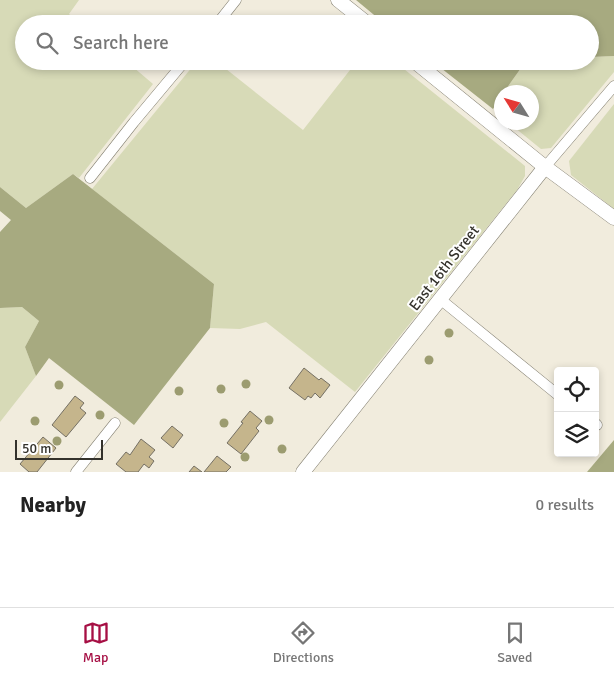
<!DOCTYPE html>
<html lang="en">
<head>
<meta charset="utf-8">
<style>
	:root { --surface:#fff; --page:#f2f2f2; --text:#222; --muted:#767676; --line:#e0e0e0; --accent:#a60f44 }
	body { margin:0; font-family:Signika,sans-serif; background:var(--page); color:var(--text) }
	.controls { position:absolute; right:15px; bottom:15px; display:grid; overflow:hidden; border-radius:5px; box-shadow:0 2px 8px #0003 }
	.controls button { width:45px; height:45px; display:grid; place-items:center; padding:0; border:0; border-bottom:1px solid var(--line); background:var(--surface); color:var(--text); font:25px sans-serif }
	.compass { position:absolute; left:494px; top:85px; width:45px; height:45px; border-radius:50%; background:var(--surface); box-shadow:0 2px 8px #0003; rotate:307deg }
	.scale { position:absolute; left:15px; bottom:12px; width:88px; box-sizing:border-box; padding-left:5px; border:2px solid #34322c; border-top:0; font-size:14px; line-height:18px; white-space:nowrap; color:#34322c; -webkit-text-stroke:4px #fff; paint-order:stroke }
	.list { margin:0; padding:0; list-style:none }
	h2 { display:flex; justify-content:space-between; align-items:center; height:65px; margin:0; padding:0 20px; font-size:21px }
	h2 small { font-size:16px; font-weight:400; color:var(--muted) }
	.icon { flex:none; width:28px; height:28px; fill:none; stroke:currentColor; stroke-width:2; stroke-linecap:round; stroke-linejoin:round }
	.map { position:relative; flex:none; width:614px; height:472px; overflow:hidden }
	.search { position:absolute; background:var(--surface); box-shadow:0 2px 8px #0003; left:15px; right:15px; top:15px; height:55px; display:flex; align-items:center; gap:12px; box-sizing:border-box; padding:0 18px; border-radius:28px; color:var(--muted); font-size:19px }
	.sheet { height:135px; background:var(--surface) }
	nav { display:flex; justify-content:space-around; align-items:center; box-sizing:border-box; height:70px; border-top:1px solid var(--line); background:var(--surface); font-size:14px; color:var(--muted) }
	nav a { display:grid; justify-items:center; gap:2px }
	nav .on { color:var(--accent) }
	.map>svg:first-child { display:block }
	.green { fill:#d7dab7 }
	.forest { fill:#a7aa80 }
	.building { fill:#c5b58c; stroke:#757064 }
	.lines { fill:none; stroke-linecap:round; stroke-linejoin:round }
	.street-casing { stroke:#837f71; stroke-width:11 }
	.secondary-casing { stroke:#837f71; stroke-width:15 }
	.street { stroke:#fff; stroke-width:10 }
	.secondary { stroke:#fff; stroke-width:14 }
	.tree { fill:#9c9c70 }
	.labels { text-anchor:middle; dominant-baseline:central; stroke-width:4; stroke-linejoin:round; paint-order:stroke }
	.street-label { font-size:15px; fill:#34322c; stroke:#fff }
</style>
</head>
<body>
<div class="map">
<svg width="614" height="472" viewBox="0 0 614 472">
	<rect width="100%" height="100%" fill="#f1ecdd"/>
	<g class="green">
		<path d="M 0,0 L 79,0 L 69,14 L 80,24 L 24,24 L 24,61 L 126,61 L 153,84 L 79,178 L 73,174 L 26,208 L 0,187 Z"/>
		<path d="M 614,56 L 614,72 L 551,148 L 541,149 L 509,123 L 532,122 L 532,92 L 504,92 L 526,61 L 590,61 L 590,57 Z"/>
		<path d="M 197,61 L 216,61 L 303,130 L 357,61 L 394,61 L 525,166 L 525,176 L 517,190 L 355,392 L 266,322 L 240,329 L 210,328 L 214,284 L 92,189 Z"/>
		<path d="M 614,104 L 614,209 L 571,175 L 569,161 Z"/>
		<path d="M 22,307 L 39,321 L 25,347 L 36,376 L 0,422 L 0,308 Z"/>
	</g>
	<g class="forest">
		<path d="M 356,0 L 614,0 L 614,56 L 590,57 L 590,24 L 385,24 Z"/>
		<path d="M 432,61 L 526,61 L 504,92 L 502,92 L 501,96 L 493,109 Z"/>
		<path d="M 73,174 L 214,284 L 210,328 L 134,425 L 49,358 L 36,376 L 25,347 L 39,321 L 22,307 L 0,308 L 0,232 L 11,220 L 0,211 L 0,187 L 26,208 Z"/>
		<path d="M 614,440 L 614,472 L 587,472 Z"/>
	</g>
	<g class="building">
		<path d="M 304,368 L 319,380 L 321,378 L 330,385 L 320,398 L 315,393 L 311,398 L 308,396 L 305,400 L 289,388 Z"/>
		<path d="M 75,396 L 84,403 L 80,408 L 86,413 L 66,437 L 52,425 Z"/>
		<path d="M 250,411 L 262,421 L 256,428 L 259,431 L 241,454 L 227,443 L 243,423 L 241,422 Z"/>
		<path d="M 172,426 L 183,435 L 173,448 L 161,438 Z"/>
		<path d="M 43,437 L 56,448 L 37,472 L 29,472 L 20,464 Z"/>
		<path d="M 141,439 L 155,450 L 149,457 L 154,461 L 149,468 L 144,464 L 138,472 L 126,472 L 116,464 L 126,452 L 130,455 Z"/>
		<path d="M 217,456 L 231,467 L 226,472 L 204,472 Z"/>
		<path d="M 194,466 L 202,472 L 189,472 Z"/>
	</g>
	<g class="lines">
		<g class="street-casing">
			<g id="street">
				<path d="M 217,24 L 236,0"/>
				<path d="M 545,167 L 614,86"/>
				<path d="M 90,178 L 134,122 L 185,61"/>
				<path d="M 440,299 L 558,395"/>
				<path d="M 595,423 L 597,425"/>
				<path d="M 76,472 L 115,423"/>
			</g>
		</g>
		<g class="secondary-casing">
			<g id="secondary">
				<path d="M 338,0 L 368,24"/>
				<path d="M 414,61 L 545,167 L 614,218"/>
				<path d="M 303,472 L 545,167"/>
			</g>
		</g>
		<use href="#street" class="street"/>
		<use href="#secondary" class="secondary"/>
	</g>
	<g class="tree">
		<circle cx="449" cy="333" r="4.5"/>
		<circle cx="429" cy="360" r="4.5"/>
		<circle cx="246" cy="384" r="4.5"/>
		<circle cx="59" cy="385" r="4.5"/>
		<circle cx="221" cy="389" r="4.5"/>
		<circle cx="179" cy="391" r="4.5"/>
		<circle cx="100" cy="415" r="4.5"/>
		<circle cx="269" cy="420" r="4.5"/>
		<circle cx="35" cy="421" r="4.5"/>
		<circle cx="224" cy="423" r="4.5"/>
		<circle cx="57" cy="441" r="4.5"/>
		<circle cx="282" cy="449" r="4.5"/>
		<circle cx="245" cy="457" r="4.5"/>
	</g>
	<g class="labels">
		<g class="street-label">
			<text transform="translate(444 268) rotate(-52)">East 16th Street</text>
		</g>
	</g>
</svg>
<div class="controls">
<button><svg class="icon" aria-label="locate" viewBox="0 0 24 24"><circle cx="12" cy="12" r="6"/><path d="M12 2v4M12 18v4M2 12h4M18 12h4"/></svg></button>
<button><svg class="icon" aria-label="layers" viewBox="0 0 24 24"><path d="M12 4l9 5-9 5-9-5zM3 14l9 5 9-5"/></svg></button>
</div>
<svg class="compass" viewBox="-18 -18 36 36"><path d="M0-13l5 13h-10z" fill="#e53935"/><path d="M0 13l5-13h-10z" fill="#767676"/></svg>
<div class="scale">50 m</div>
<div class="search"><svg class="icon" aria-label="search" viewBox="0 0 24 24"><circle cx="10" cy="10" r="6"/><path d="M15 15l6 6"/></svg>Search here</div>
</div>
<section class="sheet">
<h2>Nearby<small>0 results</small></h2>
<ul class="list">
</ul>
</section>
<nav>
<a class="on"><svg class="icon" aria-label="map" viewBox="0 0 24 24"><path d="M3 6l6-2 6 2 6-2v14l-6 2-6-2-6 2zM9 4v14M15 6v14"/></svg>Map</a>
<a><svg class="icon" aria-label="directions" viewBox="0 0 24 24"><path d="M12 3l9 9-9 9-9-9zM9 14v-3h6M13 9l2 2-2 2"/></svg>Directions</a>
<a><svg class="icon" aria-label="saved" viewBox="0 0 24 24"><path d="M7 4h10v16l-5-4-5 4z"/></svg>Saved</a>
</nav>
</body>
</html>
